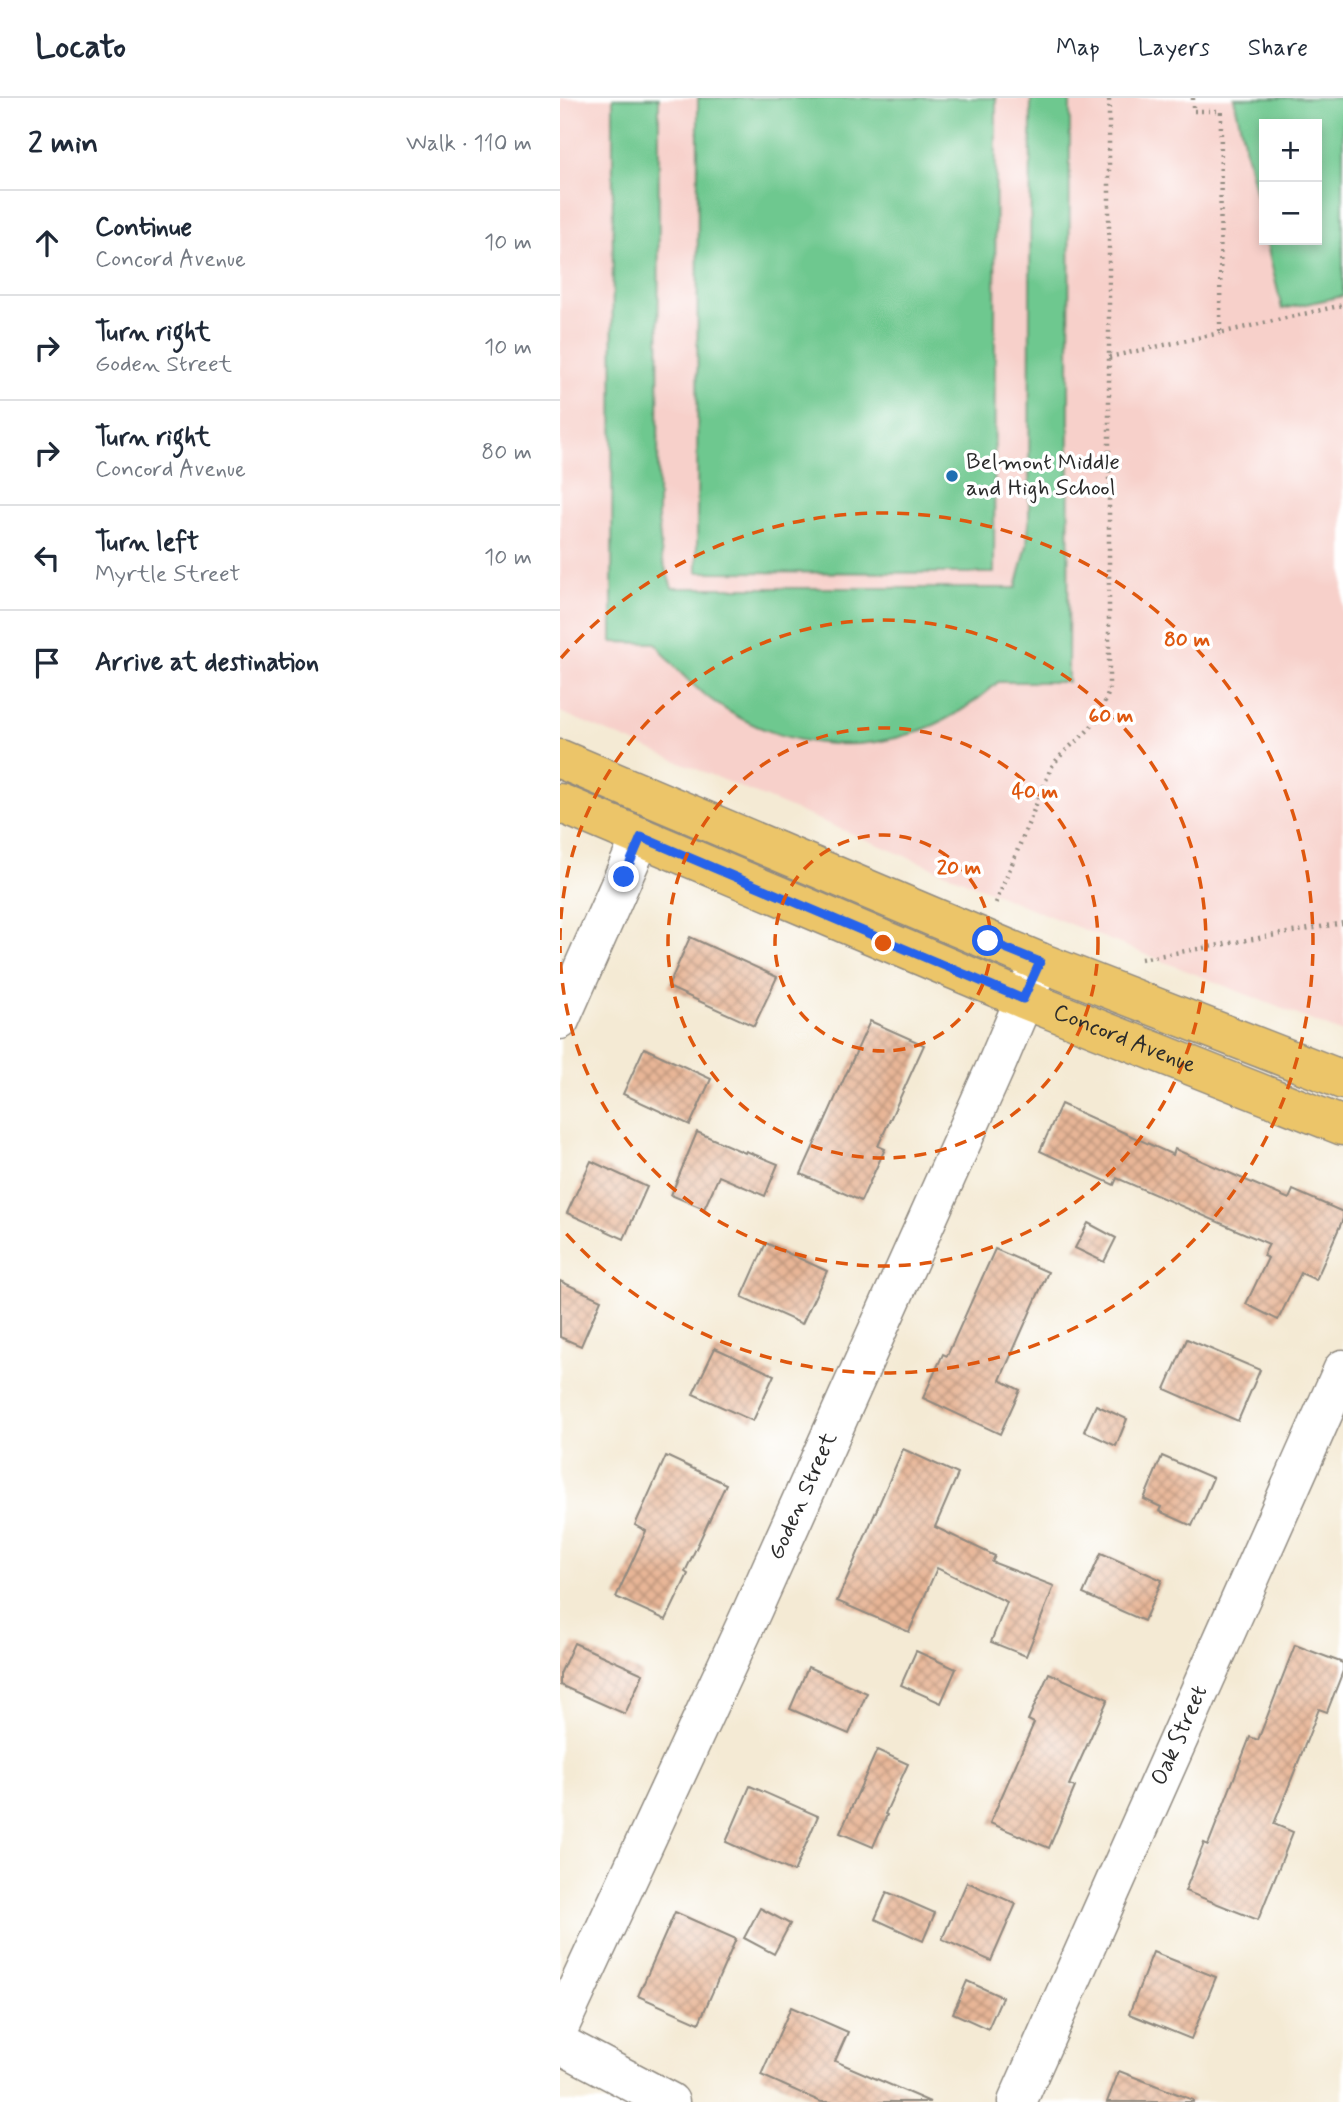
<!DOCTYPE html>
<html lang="en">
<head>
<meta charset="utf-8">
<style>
	:root { --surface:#fff; --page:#f2f2f3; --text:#1f2937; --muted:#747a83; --line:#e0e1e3 }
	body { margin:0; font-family:Mynerve,sans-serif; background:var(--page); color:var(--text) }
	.controls { position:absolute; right:21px; top:21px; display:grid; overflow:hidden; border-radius:0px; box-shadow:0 4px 10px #0003 }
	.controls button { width:63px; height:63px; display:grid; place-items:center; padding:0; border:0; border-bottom:2px solid var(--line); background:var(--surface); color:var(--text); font:35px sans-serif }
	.stop { position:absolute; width:21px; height:21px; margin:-16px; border:5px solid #2563eb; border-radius:50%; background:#fff }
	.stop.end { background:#2563eb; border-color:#fff; box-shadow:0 2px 7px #0008 }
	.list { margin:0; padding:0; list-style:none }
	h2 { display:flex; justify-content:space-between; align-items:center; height:91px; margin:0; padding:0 28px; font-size:30px }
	h2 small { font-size:23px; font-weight:400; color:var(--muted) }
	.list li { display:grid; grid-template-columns:46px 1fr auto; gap:21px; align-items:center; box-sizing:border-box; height:105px; padding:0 28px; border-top:2px solid var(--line) }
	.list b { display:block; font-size:26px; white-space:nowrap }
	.list p { margin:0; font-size:23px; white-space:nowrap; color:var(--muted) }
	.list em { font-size:23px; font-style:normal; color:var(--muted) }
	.icon { flex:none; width:38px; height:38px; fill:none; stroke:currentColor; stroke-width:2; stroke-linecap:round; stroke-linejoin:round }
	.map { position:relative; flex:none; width:783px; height:2004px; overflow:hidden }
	header { display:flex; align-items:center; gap:42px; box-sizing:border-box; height:98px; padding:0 35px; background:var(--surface); border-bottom:2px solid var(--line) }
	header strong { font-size:33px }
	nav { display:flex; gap:38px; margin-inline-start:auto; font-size:24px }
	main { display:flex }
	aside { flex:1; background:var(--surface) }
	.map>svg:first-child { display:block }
	.built { fill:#f7d0ca; fill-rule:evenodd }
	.pitch { fill:#6ec88f; stroke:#4c7a5d; stroke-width:2 }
	.building { fill:url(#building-cross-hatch) }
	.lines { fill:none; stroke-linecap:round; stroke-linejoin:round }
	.minor-casing { stroke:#908a80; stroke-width:41 }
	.major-casing { stroke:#908a80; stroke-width:41 }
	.path { stroke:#908a80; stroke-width:4.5; stroke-dasharray:2 5; stroke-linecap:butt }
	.minor { stroke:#fff; stroke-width:38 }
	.major { stroke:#ecc569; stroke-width:38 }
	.route { stroke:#2563eb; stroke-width:9 }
	.ring { fill:none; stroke:#df570e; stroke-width:3.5; stroke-dasharray:12 9 }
	.poi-dot { fill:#1f6fb2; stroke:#fff; stroke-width:2.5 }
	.labels { text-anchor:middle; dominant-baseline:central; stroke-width:7; stroke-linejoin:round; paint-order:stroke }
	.poi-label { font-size:23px; fill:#2b2b2b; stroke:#fff; text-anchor:start }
	.street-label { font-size:23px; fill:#2b2b2b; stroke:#fff }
	.centre { fill:#df570e; stroke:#fff; stroke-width:3.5 }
	.ring-label { font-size:21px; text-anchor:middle; font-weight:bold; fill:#df570e; stroke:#fff; stroke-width:7; stroke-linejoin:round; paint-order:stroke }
</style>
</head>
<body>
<header>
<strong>Locato</strong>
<nav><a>Map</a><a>Layers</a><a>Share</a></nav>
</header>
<main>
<aside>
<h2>2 min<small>Walk · 110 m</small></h2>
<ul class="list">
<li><svg class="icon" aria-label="ahead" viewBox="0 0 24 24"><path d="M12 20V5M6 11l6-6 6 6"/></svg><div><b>Continue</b><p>Concord Avenue</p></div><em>10 m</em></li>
<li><svg class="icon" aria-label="right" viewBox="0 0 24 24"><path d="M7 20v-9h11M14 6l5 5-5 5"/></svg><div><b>Turn right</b><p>Goden Street</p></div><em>10 m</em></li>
<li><svg class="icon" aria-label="right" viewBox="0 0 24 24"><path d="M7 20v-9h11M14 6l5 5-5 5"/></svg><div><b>Turn right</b><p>Concord Avenue</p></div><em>80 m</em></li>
<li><svg class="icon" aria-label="left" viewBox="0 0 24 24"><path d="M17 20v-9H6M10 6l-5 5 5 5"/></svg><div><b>Turn left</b><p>Myrtle Street</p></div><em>10 m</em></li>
<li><svg class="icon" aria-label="arrive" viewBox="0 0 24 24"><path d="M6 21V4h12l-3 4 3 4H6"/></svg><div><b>Arrive at destination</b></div></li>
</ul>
</aside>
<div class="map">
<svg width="783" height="2004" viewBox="0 0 783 2004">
	<defs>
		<pattern id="building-cross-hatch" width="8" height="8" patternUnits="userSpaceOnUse" patternTransform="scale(1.75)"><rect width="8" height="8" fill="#e8b697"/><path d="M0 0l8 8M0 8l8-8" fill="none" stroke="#bc947b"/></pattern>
	</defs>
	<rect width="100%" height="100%" fill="#fff"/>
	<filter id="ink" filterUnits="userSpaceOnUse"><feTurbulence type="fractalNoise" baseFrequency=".0143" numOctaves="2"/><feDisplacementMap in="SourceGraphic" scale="14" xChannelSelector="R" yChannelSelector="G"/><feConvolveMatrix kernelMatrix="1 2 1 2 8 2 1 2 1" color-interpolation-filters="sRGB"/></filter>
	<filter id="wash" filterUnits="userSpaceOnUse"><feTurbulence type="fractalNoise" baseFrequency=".00686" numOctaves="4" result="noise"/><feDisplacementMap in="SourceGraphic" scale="28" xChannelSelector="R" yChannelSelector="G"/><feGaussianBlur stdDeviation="1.57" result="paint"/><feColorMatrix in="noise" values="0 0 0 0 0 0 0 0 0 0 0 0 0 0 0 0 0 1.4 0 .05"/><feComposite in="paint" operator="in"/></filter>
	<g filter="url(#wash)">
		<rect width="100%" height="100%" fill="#f4ead4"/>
		<path class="built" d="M 0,0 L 783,0 L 783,935 L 482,815 L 0,614 ZM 704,26 L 757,26 L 757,142 L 704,142 Z"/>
		<g class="pitch">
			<path d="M 53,0 L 99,0 L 98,422 L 102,460 L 112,490 L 456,490 L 467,447 L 469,421 L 471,0 L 510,0 L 508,584 L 438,584 C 333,682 178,661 96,545 L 52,544 Z"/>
			<path d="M 138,0 L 436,0 L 434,475 L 137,474 Z"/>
			<path d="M 674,0 L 783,0 L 783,198 L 722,211 L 706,142 L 757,142 L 757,26 L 704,26 L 704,132 Z"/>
		</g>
		<g id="blocks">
			<g class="building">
				<path d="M 130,839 L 217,879 L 194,928 L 108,889 Z"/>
				<path d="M 310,923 L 364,947 L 318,1048 L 325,1051 L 301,1103 L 241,1076 Z"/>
				<path d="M 84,950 L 151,981 L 130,1027 L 63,996 Z"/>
				<path d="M 501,1006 L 613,1057 L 615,1051 L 729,1101 L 733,1092 L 783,1114 L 783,1121 L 756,1182 L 741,1175 L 718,1222 L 686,1206 L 708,1160 L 703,1158 L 709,1146 L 557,1080 L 554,1087 L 480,1053 Z"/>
				<path d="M 137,1034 L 185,1055 L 186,1053 L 218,1066 L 205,1098 L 159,1078 L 144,1111 L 111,1097 Z"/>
				<path d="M 31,1063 L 87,1089 L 64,1141 L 7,1115 Z"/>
				<path d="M 528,1125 L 556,1140 L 544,1164 L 515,1150 Z"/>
				<path d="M 206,1145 L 267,1173 L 242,1226 L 182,1199 Z"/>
				<path d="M 435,1151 L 488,1174 L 440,1282 L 460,1292 L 440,1336 L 363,1300 L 383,1256 L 387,1258 Z"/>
				<path d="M 0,1183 L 41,1202 L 21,1248 L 0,1239 Z"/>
				<path d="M 627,1241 L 700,1272 L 678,1323 L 605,1291 Z"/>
				<path d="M 155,1250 L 214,1277 L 193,1323 L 133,1296 Z"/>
				<path d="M 536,1307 L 567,1321 L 556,1348 L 524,1333 Z"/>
				<path d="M 343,1351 L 398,1376 L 375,1429 L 435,1458 L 432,1464 L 494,1488 L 466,1558 L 431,1544 L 447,1504 L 377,1470 L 349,1534 L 277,1503 Z"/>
				<path d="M 106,1358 L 166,1386 L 125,1474 L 128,1476 L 106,1522 L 56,1499 L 86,1433 L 75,1427 Z"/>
				<path d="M 602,1358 L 653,1380 L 632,1428 L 599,1413 L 601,1409 L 584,1401 Z"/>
				<path d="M 541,1455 L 602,1482 L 584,1523 L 523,1496 Z"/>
				<path d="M 14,1545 L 83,1576 L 65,1616 L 0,1587 L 0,1576 Z"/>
				<path d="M 735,1547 L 783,1565 L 783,1573 L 767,1614 L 759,1611 L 714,1726 L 733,1734 L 698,1822 L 625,1793 L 644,1745 L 648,1747 L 690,1639 L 698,1642 Z"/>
				<path d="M 356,1553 L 396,1571 L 381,1605 L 341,1587 Z"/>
				<path d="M 248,1569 L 307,1595 L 289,1636 L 230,1611 Z"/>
				<path d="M 489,1575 L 548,1601 L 509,1687 L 515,1689 L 489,1750 L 430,1725 L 474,1625 L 468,1622 Z"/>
				<path d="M 317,1652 L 348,1666 L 325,1716 L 327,1717 L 313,1749 L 280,1735 Z"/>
				<path d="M 190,1688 L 258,1718 L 234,1774 L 166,1744 Z"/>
				<path d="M 407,1784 L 456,1806 L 431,1863 L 382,1841 Z"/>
				<path d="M 327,1794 L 375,1815 L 363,1843 L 315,1821 Z"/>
				<path d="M 200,1810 L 230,1826 L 214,1856 L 184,1840 Z"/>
				<path d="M 115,1814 L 176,1841 L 139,1925 L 78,1898 Z"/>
				<path d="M 593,1854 L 656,1879 L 631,1941 L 569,1916 Z"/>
				<path d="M 407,1883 L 442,1899 L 428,1931 L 393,1915 Z"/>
				<path d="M 231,1909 L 288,1934 L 275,1963 L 370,2004 L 261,2004 L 201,1977 Z"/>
				<path d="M 559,1973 L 633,2002 L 633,2004 L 547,2004 Z"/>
			</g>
		</g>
	</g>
	<g filter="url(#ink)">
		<use href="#blocks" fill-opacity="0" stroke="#908a80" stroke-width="2"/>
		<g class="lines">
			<g class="minor-casing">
				<g id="minor">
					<path d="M 0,922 L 81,739"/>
					<path id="s1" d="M 0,1928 L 192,1513 L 435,970 L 480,864"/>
					<path d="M 0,1946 L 110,2004"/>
					<path id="s2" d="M 457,2004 L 783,1271"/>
				</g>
			</g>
			<g class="major-casing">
				<g id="major">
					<path d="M 0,661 L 480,864 L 783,982"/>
					<path id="s3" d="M 0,705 L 463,901 L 783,1028"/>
				</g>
			</g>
			<g class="path">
				<path d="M 633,0 L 633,13 L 661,13 L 660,235 L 783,207"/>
				<path d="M 549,259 L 660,235"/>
				<path d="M 436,805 L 491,670 C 503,651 522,641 535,624 C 542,614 545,604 549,593 L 549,0"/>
				<path d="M 581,861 L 783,825"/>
			</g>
			<use href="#minor" class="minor"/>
			<use href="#major" class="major"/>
		</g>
	</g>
	<g class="lines" filter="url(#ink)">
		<path class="route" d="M 64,779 L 81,739 L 463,901 L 480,864 L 428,843"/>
	</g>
	<g class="ring">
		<circle cx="323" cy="845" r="108"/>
		<circle cx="323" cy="845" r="215"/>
		<path d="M0 842A323 323 0 1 1 0 848"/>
		<path d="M1 560A430 430 0 1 1 1 1130"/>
	</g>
	<circle class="poi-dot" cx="392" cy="378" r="7"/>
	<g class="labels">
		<g class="poi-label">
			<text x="406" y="365">Belmont Middle<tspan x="406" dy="26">and High School</tspan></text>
		</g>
		<g class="street-label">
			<text stroke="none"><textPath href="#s3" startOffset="612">Concord Avenue</textPath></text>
			<text stroke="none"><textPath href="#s1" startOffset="583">Goden Street</textPath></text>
			<text stroke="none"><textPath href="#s2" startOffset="401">Oak Street</textPath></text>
		</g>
	</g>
	<circle cx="323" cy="845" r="10" class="centre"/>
	<g class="ring-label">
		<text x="627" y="548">80 m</text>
		<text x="551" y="624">60 m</text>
		<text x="475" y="700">40 m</text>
		<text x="399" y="776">20 m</text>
	</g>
</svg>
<div class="controls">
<button>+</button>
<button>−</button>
</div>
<div class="stop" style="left:428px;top:843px"></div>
<div class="stop end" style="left:64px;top:779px"></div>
</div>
</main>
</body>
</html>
